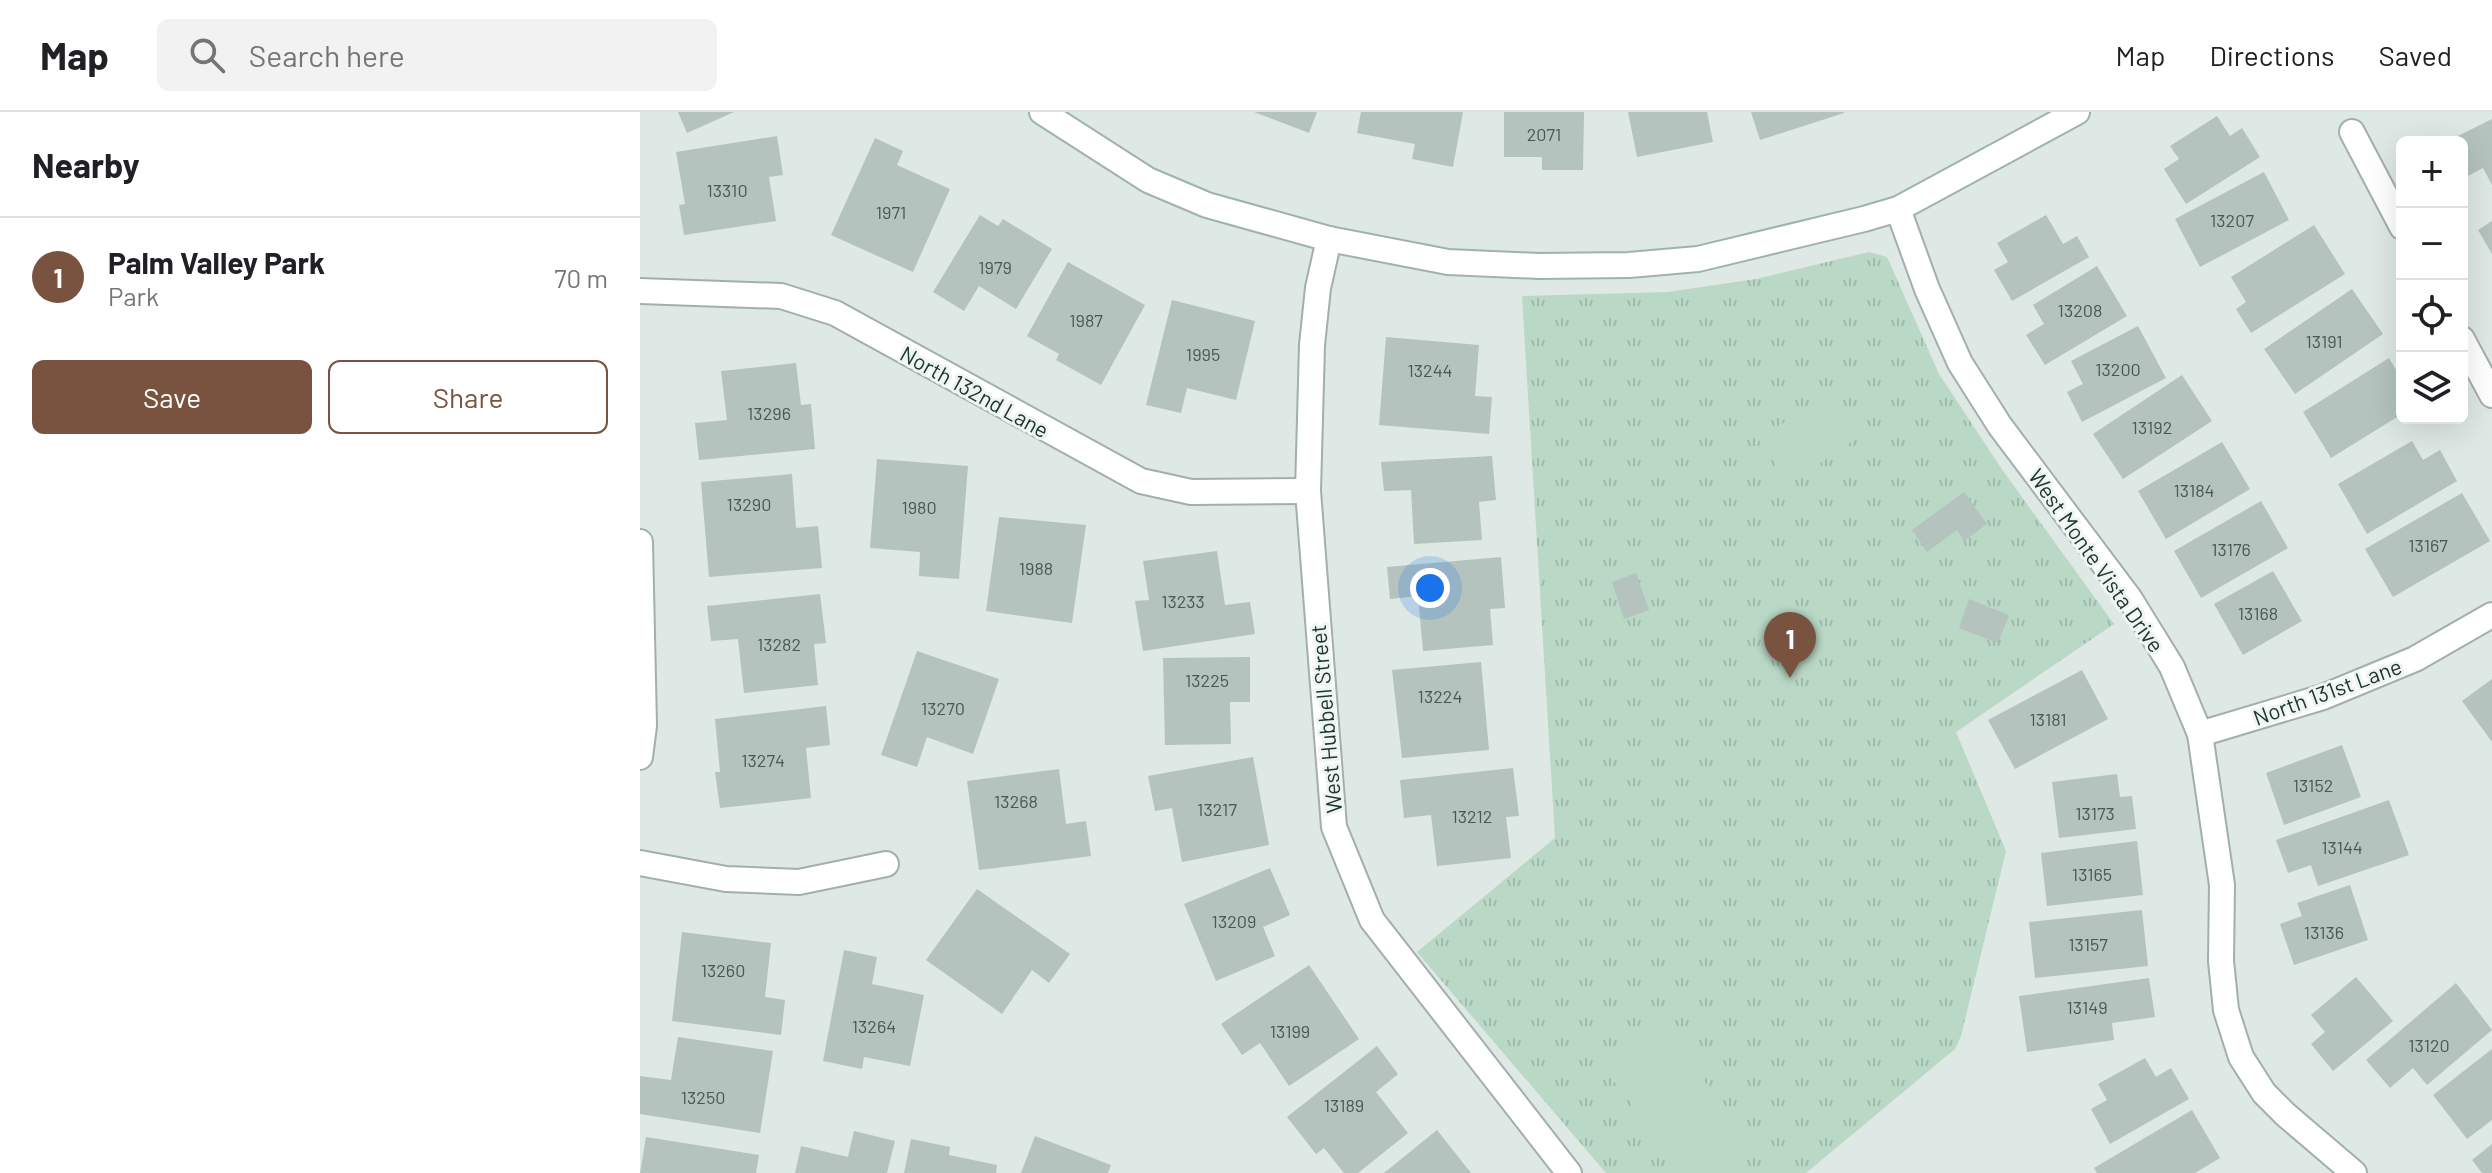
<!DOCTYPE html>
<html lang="en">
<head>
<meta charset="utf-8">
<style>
	:root { --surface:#fff; --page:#f2f2f2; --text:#202124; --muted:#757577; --line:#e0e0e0; --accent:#79533f }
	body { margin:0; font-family:Barlow,sans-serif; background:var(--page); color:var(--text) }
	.controls { position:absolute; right:24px; top:24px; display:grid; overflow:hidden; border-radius:12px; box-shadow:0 8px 32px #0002 }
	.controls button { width:72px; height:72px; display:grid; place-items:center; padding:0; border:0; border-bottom:2px solid var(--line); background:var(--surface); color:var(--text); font:40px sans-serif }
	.you { position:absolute; left:790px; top:476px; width:28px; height:28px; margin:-20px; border:6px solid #fff; border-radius:50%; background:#1a73e8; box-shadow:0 0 0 12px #1a73e833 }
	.badge { display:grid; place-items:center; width:52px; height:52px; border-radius:50%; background:var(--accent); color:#fff; font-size:26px; font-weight:700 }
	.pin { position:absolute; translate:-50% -66px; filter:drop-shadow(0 2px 4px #0008) }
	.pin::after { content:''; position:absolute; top:42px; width:28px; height:24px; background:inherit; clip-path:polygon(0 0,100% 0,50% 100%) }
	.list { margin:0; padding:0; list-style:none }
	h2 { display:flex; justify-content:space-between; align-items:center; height:104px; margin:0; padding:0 32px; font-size:34px }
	h2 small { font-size:26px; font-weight:400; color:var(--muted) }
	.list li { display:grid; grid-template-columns:52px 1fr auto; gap:24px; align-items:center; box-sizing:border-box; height:120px; padding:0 32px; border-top:2px solid var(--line) }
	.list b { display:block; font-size:30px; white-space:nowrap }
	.list p { margin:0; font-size:26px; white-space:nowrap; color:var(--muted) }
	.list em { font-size:26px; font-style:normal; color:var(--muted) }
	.actions { display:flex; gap:16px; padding:24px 32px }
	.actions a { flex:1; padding:18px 0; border:2px solid var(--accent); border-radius:12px; text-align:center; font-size:28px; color:var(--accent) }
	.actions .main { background:var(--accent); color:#fff }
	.icon { flex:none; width:44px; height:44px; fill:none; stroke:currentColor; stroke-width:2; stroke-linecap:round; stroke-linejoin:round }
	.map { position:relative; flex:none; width:1852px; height:1061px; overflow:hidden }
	header { display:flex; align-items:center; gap:48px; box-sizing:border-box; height:112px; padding:0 40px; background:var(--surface); border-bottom:2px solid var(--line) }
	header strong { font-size:38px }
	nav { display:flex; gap:44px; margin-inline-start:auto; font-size:28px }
	.search { width:560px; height:72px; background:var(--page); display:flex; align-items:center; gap:20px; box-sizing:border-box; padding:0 28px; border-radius:12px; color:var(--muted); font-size:30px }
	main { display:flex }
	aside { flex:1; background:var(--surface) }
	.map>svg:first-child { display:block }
	.park { fill:url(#park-tufts) }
	.garden { fill:#b9d8c5 }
	.building { fill:#b4c3be }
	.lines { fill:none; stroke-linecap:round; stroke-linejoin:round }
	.street-casing { stroke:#a2afac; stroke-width:28 }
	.secondary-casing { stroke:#9fb3ae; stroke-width:28 }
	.street { stroke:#fff; stroke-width:24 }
	.secondary { stroke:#fff; stroke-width:24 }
	.labels { text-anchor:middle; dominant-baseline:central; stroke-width:6; stroke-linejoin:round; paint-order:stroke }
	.number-label { font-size:18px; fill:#465956 }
	.street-label { font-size:22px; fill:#213633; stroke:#eef5f3 }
</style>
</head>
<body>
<header>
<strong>Map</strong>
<div class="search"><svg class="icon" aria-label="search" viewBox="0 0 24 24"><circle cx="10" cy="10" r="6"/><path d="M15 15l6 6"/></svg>Search here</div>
<nav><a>Map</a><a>Directions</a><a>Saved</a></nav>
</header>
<main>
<aside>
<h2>Nearby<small></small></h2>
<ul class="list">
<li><span class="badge">1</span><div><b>Palm Valley Park</b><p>Park</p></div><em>70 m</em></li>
</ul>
<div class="actions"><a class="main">Save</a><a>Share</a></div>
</aside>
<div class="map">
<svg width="1852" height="1061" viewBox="0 0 1852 1061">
	<defs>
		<pattern id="park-tufts" width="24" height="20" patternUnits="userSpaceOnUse" patternTransform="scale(2)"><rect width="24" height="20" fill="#b9d8c5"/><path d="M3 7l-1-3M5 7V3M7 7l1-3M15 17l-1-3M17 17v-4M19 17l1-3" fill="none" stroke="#9fbaaa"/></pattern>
	</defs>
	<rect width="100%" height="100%" fill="#dee8e5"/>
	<path class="park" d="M 1229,140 L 1247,145 L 1299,262 L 1363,359 L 1474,512 L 1316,620 L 1366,739 L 1321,924 L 1315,937 L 1166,1061 L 966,1061 L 777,840 L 915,726 L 882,184 L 1028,180 L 1116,167 Z"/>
	<g class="garden">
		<path d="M 1188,280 L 1219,325 L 1149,372 L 1119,328 Z"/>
		<path d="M 1022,915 L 1110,1027 L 1066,1061 L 1045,1061 L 966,959 Z"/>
	</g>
	<g class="building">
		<path d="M 38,0 L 94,0 L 47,21 Z"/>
		<path d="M 614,0 L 677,0 L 669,21 Z"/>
		<path d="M 721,0 L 823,0 L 813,55 L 772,47 L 775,32 L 717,21 Z"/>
		<path d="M 864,0 L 944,0 L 943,58 L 902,58 L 902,45 L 864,45 Z"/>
		<path d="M 988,0 L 1067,0 L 1073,30 L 997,45 Z"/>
		<path d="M 1111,0 L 1204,0 L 1204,1 L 1120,28 Z"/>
		<path d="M 1577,4 L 1590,24 L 1602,16 L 1620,45 L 1546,92 L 1524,57 L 1539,47 L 1530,34 Z"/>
		<path d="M 1852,7 L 1852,73 L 1843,56 L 1826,65 L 1822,57 L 1822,30 L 1806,30 Z"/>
		<path d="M 137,24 L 143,63 L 129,65 L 136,109 L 44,123 L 39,93 L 45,92 L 36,40 Z"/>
		<path d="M 235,26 L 263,39 L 257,53 L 310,77 L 273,160 L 191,123 Z"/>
		<path d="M 1624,60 L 1649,108 L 1560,155 L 1535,107 Z"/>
		<path d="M 340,103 L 358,114 L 363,107 L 412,137 L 376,197 L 339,174 L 324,199 L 293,180 Z"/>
		<path d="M 1406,103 L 1423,132 L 1437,124 L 1449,145 L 1372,189 L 1354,158 L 1368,150 L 1357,131 Z"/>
		<path d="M 1852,109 L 1852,142 L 1838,118 Z"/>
		<path d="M 1674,113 L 1705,162 L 1611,221 L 1596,197 L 1606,190 L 1591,165 Z"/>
		<path d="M 428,150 L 505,193 L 461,273 L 416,248 L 419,242 L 387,224 Z"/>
		<path d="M 1457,154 L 1487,204 L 1405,253 L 1386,223 L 1404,212 L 1393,193 Z"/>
		<path d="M 1712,177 L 1743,222 L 1655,282 L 1624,237 Z"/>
		<path d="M 532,188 L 615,209 L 596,288 L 547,276 L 541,301 L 506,293 Z"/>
		<path d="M 1498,214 L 1526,266 L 1442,310 L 1427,280 L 1443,272 L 1431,249 Z"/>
		<path d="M 746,225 L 839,233 L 835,284 L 852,285 L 849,322 L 739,313 Z"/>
		<path d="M 1749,246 L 1762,268 L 1762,302 L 1691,346 L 1663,300 Z"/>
		<path d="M 156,251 L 161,293 L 171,292 L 175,337 L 59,348 L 55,311 L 87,308 L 81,259 Z"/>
		<path d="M 1542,263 L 1572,309 L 1483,367 L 1453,322 Z"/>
		<path d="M 1772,329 L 1783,348 L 1800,338 L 1817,369 L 1727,422 L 1698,372 Z"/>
		<path d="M 1582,330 L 1610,377 L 1526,427 L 1498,379 Z"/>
		<path d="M 852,344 L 856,388 L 839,390 L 842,428 L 774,432 L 771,378 L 744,379 L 741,350 Z"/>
		<path d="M 237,347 L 328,354 L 319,467 L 279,464 L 280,440 L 230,436 Z"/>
		<path d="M 152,362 L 156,416 L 178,414 L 182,456 L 69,465 L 61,370 Z"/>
		<path d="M 1324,380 L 1347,412 L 1324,429 L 1317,418 L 1287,440 L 1272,418 Z"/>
		<path d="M 1822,381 L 1850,429 L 1753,485 L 1725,437 Z"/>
		<path d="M 1621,389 L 1648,436 L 1561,486 L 1534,439 Z"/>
		<path d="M 359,405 L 446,413 L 432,511 L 346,499 Z"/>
		<path d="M 577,439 L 585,493 L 610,490 L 615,522 L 503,539 L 495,489 L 509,488 L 503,449 Z"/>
		<path d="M 861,445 L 865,496 L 850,497 L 853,533 L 783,539 L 778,484 L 750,487 L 747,455 Z"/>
		<path d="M 1633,459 L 1662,509 L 1603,543 L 1574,492 Z"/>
		<path d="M 996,461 L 1009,498 L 984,507 L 972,470 Z"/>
		<path d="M 180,482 L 186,531 L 174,532 L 178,573 L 104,581 L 98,527 L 71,529 L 67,494 Z"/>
		<path d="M 1329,487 L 1369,503 L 1358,531 L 1319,516 Z"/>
		<path d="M 277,539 L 359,567 L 333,642 L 287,625 L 277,655 L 241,643 Z"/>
		<path d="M 610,545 L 610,590 L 590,590 L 591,632 L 525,633 L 523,546 Z"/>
		<path d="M 841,550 L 849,638 L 762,646 L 752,558 Z"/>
		<path d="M 1442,558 L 1468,607 L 1375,657 L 1348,608 Z"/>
		<path d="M 1852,567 L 1852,630 L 1822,589 Z"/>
		<path d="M 186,594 L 190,633 L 166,636 L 171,686 L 80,696 L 75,660 L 80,660 L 75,607 Z"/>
		<path d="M 1702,633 L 1721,685 L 1644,713 L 1626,661 Z"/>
		<path d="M 613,645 L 629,733 L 542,750 L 532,696 L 515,699 L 508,664 Z"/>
		<path d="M 873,656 L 879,704 L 866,705 L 871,746 L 797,754 L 791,703 L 764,706 L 760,668 Z"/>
		<path d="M 419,657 L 426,712 L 446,709 L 451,744 L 339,758 L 327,669 Z"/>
		<path d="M 1477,662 L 1480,685 L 1492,684 L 1496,717 L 1419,726 L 1412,670 Z"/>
		<path d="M 1749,688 L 1769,743 L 1678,774 L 1671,753 L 1648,761 L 1636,728 Z"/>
		<path d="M 1497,729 L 1503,783 L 1407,794 L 1401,741 Z"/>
		<path d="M 630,756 L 650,803 L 623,815 L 635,844 L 576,869 L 544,792 Z"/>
		<path d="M 1710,773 L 1728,828 L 1654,853 L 1640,812 L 1662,804 L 1657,791 Z"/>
		<path d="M 337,777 L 430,842 L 409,871 L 392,858 L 362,902 L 286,848 Z"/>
		<path d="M 1502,798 L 1508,854 L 1395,866 L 1389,810 Z"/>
		<path d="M 42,820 L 131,831 L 125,885 L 145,888 L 141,923 L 32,909 Z"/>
		<path d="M 204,838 L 237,845 L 232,872 L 284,883 L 270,954 L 224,945 L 222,957 L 183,949 Z"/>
		<path d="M 669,853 L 719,927 L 649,974 L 620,931 L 602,943 L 581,912 Z"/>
		<path d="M 1716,865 L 1753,909 L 1693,959 L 1671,932 L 1685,920 L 1671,903 Z"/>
		<path d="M 1509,866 L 1515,905 L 1472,911 L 1474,928 L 1387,940 L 1379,884 Z"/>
		<path d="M 1816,871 L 1852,918 L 1787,973 L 1773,956 L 1750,976 L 1726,948 Z"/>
		<path d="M 38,925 L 133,939 L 120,1021 L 0,1002 L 0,964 L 31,968 Z"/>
		<path d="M 737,934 L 758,962 L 736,980 L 768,1021 L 718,1061 L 704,1061 L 684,1036 L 676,1042 L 647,1005 Z"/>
		<path d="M 1852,937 L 1852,1008 L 1827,1027 L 1793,983 Z"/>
		<path d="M 1505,946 L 1516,965 L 1531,956 L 1549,987 L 1470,1032 L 1451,997 L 1467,988 L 1458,972 Z"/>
		<path d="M 1552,998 L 1580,1046 L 1555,1061 L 1457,1061 L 1454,1056 Z"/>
		<path d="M 797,1018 L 831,1061 L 744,1061 Z"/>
		<path d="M 214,1019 L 255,1029 L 247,1061 L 155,1061 L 161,1034 L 208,1045 Z"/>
		<path d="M 395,1024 L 471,1053 L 468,1061 L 381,1061 Z"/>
		<path d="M 6,1025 L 119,1043 L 116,1061 L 0,1061 Z"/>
		<path d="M 271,1027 L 310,1035 L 309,1043 L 357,1053 L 356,1061 L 264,1061 Z"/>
		<path d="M 1852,1032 L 1852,1061 L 1842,1061 L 1832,1048 Z"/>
	</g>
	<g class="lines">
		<g class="street-casing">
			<g id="street">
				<path d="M 1712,20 L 1762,115"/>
				<path d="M 1258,97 L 1287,177 L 1320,251 L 1360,314 L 1490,487 L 1532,555 L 1560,622 L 1582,773 L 1581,849 L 1586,898 L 1601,945 L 1624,981 L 1646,1003 L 1714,1061"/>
				<path d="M 689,127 L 678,176 L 672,233 L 668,379 L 694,715 L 732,808 L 929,1061"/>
				<path d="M 0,179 L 141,184 L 195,201 L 501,369 L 551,380 L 668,379"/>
				<path d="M 1822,227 L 1852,283"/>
				<path d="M 0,430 L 4,614 L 0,645"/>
				<path d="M 1560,622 L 1683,585 L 1775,547 L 1852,503"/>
				<path d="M 0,751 L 86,767 L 159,770 L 246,752"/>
			</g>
		</g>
		<g class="secondary-casing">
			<path id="secondary" d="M 402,0 L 508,68 L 567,93 L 689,127 L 808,150 L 899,154 L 989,153 L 1058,147 L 1224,107 L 1258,97 L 1437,0"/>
		</g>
		<use href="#street" class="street"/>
		<use href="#secondary" class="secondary"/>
	</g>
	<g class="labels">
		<g class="number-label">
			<text x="904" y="22">2071</text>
			<text x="87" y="78">13310</text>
			<text x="251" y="100">1971</text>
			<text x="1592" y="108">13207</text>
			<text x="355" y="155">1979</text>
			<text x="1440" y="198">13208</text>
			<text x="446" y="208">1987</text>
			<text x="1684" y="229">13191</text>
			<text x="563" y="242">1995</text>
			<text x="1478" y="257">13200</text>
			<text x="790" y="258">13244</text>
			<text x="129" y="301">13296</text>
			<text x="1512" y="315">13192</text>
			<text x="1554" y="378">13184</text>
			<text x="109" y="392">13290</text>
			<text x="279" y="395">1980</text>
			<text x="1788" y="433">13167</text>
			<text x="1591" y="437">13176</text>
			<text x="396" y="456">1988</text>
			<text x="543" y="489">13233</text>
			<text x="1618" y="501">13168</text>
			<text x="139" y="532">13282</text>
			<text x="567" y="568">13225</text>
			<text x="800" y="584">13224</text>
			<text x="303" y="596">13270</text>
			<text x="1408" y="607">13181</text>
			<text x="123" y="648">13274</text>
			<text x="1673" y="673">13152</text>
			<text x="376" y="689">13268</text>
			<text x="577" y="697">13217</text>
			<text x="1455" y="701">13173</text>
			<text x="832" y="704">13212</text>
			<text x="1702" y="735">13144</text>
			<text x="1452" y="762">13165</text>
			<text x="594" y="809">13209</text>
			<text x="1684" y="820">13136</text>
			<text x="1448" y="832">13157</text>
			<text x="83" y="858">13260</text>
			<text x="1447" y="895">13149</text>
			<text x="234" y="914">13264</text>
			<text x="650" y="919">13199</text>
			<text x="1789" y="933">13120</text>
			<text x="63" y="985">13250</text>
			<text x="704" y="993">13189</text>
		</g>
		<g class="street-label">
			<text transform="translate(335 279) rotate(29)">North 132nd Lane</text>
			<text transform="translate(1457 448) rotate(55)">West Monte Vista Drive</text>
			<text transform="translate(1687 579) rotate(-20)">North 131st Lane</text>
			<text transform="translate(685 607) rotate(-95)">West Hubbell Street</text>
		</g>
	</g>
</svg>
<div class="controls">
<button>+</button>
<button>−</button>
<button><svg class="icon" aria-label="locate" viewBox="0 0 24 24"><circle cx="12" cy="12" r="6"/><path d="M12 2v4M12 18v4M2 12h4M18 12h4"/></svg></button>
<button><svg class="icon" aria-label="layers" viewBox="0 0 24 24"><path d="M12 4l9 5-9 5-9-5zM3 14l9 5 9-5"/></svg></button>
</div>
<div class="you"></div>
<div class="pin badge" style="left:1150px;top:566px">1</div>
</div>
</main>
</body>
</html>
